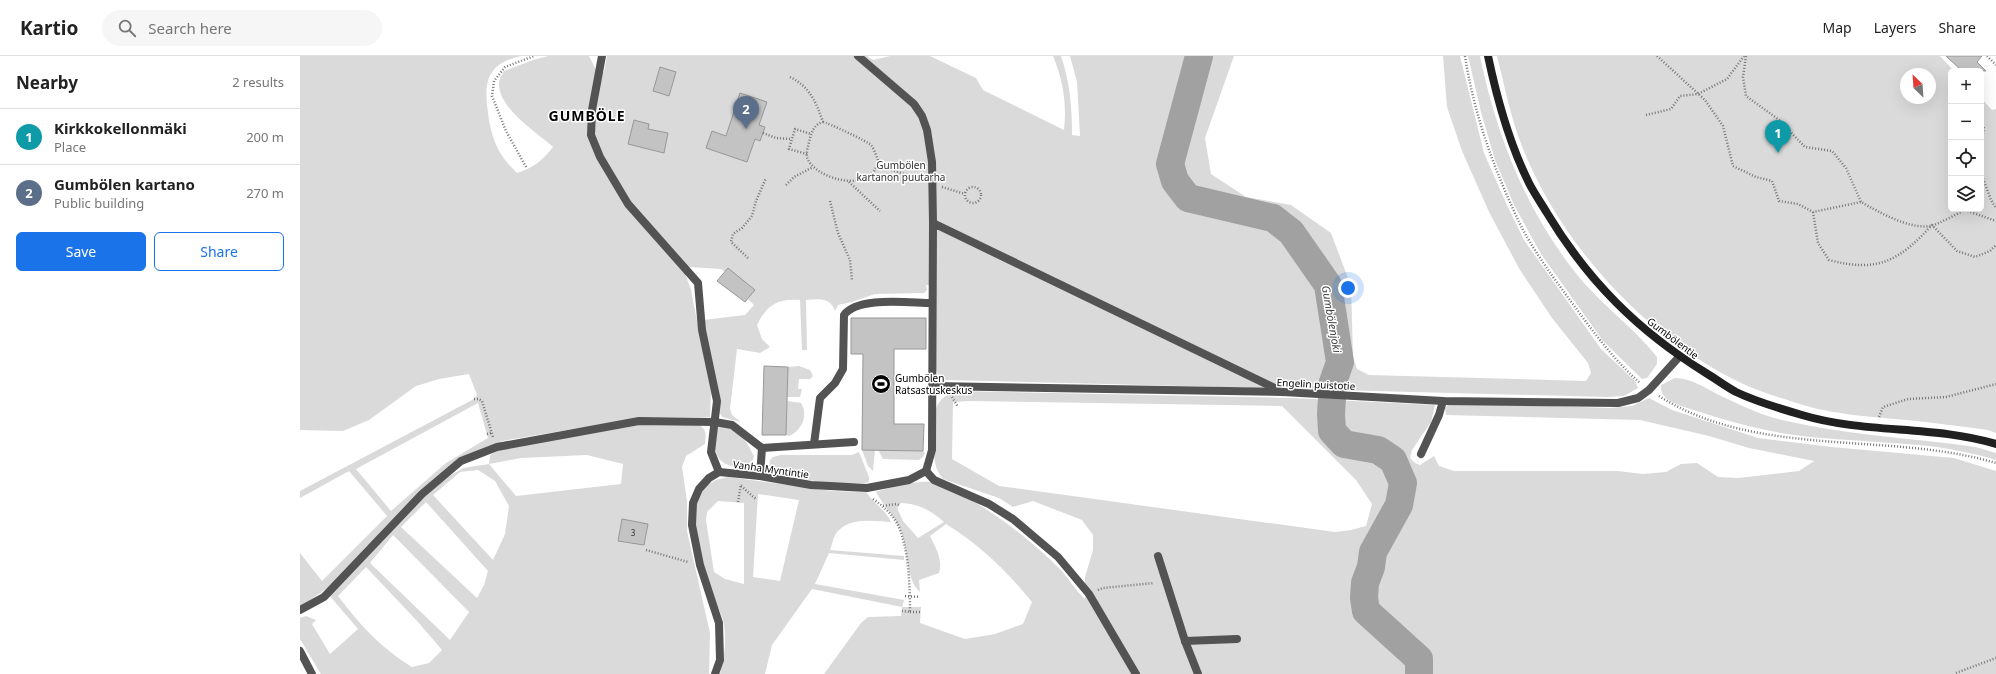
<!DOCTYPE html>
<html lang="en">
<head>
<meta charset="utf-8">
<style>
	:root { --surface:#fff; --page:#f6f6f6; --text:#222; --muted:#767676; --line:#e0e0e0; --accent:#1a73e8 }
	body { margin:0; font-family:"Noto Sans",sans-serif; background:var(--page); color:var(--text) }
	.controls { position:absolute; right:12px; top:12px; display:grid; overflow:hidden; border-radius:6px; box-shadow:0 4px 16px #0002 }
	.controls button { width:36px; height:36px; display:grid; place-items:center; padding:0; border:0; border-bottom:1px solid var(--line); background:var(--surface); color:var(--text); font:20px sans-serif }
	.compass { position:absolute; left:1600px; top:12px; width:36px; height:36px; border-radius:50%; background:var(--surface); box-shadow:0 4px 16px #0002; rotate:335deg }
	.you { position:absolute; left:1048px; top:232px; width:14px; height:14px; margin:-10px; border:3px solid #fff; border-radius:50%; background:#1a73e8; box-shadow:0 0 0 6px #1a73e833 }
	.badge { display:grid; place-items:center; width:26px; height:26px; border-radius:50%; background:var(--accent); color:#fff; font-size:13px; font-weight:700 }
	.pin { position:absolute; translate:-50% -33px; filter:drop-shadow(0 1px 2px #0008) }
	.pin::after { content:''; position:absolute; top:21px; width:14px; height:12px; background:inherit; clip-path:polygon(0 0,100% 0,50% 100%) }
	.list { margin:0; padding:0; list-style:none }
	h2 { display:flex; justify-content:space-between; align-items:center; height:52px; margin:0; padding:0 16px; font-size:17px }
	h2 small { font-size:13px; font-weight:400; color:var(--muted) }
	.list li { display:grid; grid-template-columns:26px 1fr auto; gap:12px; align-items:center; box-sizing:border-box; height:56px; padding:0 16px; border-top:1px solid var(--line) }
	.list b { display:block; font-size:15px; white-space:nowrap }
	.list p { margin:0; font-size:13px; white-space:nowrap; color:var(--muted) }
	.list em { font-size:13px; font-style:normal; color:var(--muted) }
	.actions { display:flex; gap:8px; padding:12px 16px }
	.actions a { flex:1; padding:9px 0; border:1px solid var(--accent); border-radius:6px; text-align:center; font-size:14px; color:var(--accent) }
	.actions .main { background:var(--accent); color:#fff }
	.icon { flex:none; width:22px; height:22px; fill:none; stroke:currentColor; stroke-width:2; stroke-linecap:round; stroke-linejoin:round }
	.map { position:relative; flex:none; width:1696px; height:618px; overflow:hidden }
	header { display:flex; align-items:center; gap:24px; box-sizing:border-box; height:56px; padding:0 20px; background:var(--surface); border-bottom:1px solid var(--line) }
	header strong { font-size:19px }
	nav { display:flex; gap:22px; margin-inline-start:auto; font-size:14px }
	.search { width:280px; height:36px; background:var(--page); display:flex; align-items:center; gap:10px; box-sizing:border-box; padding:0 14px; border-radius:22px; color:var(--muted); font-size:15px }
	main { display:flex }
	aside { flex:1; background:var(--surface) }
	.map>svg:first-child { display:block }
	.green { fill:#dadada; fill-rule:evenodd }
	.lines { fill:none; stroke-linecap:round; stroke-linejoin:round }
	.river { stroke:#a1a1a1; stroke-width:28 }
	.building { fill:#c3c3c3; stroke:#979797 }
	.path { stroke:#757575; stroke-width:2.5; stroke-dasharray:1 2; stroke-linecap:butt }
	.lane { stroke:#535353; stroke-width:8 }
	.street { stroke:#535353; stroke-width:8 }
	.secondary { stroke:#202020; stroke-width:8 }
	.labels { text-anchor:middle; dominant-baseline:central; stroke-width:3; stroke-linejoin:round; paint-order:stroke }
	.number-label { font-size:8px; fill:#313131 }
	.park-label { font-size:10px; fill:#313131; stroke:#fff }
	.street-label { font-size:10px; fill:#000; stroke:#fff }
	.poi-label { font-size:10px; fill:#000; stroke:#fff; text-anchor:start }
	.water-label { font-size:11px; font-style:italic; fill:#424242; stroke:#fff }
	.district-label { font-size:14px; font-weight:bold; letter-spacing:1px; fill:#000; stroke:#fff }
</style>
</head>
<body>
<header>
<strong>Kartio</strong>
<div class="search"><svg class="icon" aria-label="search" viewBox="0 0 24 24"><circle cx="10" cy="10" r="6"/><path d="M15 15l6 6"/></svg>Search here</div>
<nav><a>Map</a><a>Layers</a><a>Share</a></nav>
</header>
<main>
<aside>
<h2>Nearby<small>2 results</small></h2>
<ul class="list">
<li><span class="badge" style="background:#0f9aa8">1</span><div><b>Kirkkokellonmäki</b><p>Place</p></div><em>200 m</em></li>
<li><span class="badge" style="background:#5c6f8a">2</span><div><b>Gumbölen kartano</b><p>Public building</p></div><em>270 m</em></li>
</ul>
<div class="actions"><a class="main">Save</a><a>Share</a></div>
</aside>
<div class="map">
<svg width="1696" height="618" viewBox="0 0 1696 618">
	<rect width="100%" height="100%" fill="#fff"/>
	<g class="green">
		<path d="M 0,0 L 221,0 C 186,8 184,26 188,57 C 190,72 193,85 201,98 C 205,105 211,111 217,117 C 233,112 242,105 253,91 C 236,76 198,52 199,27 C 199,23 202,19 204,15 L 233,4 L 248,0 L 289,0 L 297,16 L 304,16 L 307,0 L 567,0 L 573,4 L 590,0 L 630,0 L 676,22 L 683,34 L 764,74 C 767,48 763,24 753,0 L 761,0 C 770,26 772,51 772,79 L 780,80 L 777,26 L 770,0 L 934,0 L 905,82 L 911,118 L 946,141 L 991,149 L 1031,177 L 1051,230 L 1053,301 L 1057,313 L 1069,319 L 1286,325 L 1291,317 L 1288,307 L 1252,262 L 1220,214 L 1190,158 L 1162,95 L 1147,51 L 1143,0 L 1160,0 L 1184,97 L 1206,147 L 1224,184 L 1301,293 L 1335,325 L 1338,332 L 1324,340 L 1308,341 L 646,324 L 639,320 L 635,312 L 633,229 L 626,229 L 627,234 L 624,237 L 575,238 L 552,246 L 538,249 L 535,255 C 530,241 519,243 506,244 L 507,294 L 502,294 L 500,244 C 477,242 467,249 457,269 L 462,283 L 470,291 L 460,297 L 437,293 L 430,353 L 432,359 L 441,366 L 422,361 L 418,353 L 403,264 L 445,259 L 454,249 L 448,243 L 455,234 L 428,212 L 425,216 L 421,213 L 389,211 L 384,215 L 391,234 L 411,336 L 410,361 L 353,361 L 314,366 L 202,385 L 126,431 L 100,455 L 27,532 L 5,548 L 0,550 L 0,497 L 22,525 L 87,460 L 49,415 L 0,442 L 0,435 L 174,343 L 177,339 L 169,318 L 139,323 L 116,330 L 69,364 L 43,375 L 0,374 ZM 178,347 L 188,382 L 146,407 L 91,455 L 56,413 Z"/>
		<path d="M 1168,0 L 1180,0 C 1197,83 1229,162 1284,227 C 1307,253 1336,274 1357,301 L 1357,308 L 1347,322 L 1342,323 L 1303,285 L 1241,198 L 1214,149 L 1195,104 L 1181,56 Z"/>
		<path d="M 1197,0 L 1640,0 L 1654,15 L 1651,15 L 1651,153 L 1681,153 L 1681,42 L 1692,54 L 1696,53 L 1696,377 L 1688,374 C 1661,370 1634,367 1607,364 C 1573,361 1537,359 1503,349 C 1482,342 1459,336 1439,326 C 1343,279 1258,186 1220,85 C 1210,58 1204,28 1197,0 ZM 1606,18 L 1630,18 L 1630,42 L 1606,42 Z"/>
		<path d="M 499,310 L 510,314 L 513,320 L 510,323 L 499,323 L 498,333 L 502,333 L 500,341 L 487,341 L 488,311 Z"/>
		<path d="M 1375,322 C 1391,322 1403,331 1417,338 C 1438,348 1460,359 1482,364 C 1545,379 1611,382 1676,391 L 1696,397 L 1696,404 C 1676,398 1657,394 1637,391 C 1595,386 1551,385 1509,381 C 1471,377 1433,367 1397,355 C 1385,351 1358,345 1361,329 Z"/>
		<path d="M 656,335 L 992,342 L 1135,349 L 1131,366 L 1112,394 L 1110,402 L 1115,407 L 1120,409 L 1134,400 L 1139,410 L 1154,415 L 1318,415 L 1343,418 L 1366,416 L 1381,408 L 1397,407 L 1418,421 L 1438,422 L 1499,415 L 1514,405 L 1449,392 L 1409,380 L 1340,364 L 1146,359 L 1145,352 L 1150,347 L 1310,352 L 1332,350 L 1349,342 L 1372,354 L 1458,382 L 1532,391 L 1654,402 L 1696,415 L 1696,618 L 524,618 L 561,567 L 568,561 L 601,560 L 602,551 L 512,533 L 472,589 L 465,618 L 420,618 C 424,603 427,585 424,569 C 423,562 419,554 416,546 C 406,520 386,469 397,442 C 402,429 415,423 428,421 L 532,435 L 566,436 C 575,449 585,453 591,466 C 573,465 547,460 535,479 C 533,483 532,489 530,494 L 604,500 L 604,504 L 529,497 L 515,528 L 604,544 L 602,551 L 621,551 L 620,567 L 665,583 L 695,578 L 723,568 L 732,546 C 706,514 681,490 646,468 L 630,480 C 636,492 643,504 639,517 L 619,524 L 620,536 C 606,524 608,495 602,478 C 596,461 584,451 576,436 C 587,432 619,424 630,426 C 673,438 728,481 759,512 C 768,521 775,534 785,543 L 785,521 L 793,494 L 793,479 L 782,464 L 733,445 L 713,451 L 699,442 L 643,423 C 639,418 636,413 635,406 C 633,395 632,357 638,348 C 642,341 649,338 656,335 ZM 668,345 L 982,350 L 1056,424 L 1072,448 L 1066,470 L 1051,474 L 1035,476 L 699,430 L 652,403 L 653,346 ZM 458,438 L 499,444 L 480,525 L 453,521 ZM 418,445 L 444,447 L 444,528 L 425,523 L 414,516 L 406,464 L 407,456 ZM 601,447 C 619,448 630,454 644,466 L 618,482 L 603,465 L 597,452 Z"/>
		<path d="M 487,345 L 501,347 C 509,360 501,375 489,380 L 486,379 Z"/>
		<path d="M 397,368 C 407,373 406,377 405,388 L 386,400 L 382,411 L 387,445 L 387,475 L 410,577 L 409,618 L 21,618 L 19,615 L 0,583 L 0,562 L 6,560 L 16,564 L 12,568 L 30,598 L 58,573 L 29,539 L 115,449 L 145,423 L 163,412 L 189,408 L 190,399 L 202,393 L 340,369 ZM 287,399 L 323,408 L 321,428 L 216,440 L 189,408 L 221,402 ZM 178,414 L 195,425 L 209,450 L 205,478 L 193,504 L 133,439 L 160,416 ZM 126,446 L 188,515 L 184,529 L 177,542 L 101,471 ZM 93,479 L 169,556 L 150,584 L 70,507 ZM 66,511 L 118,566 L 142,594 L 129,607 L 112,611 C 80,591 60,569 38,540 Z"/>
		<path d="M 420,370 C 440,372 445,383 454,400 L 453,404 C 437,417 415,409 414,388 C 414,383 415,377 416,372 Z"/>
		<path d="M 562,394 L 575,394 L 573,415 L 568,410 Z"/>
		<path d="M 578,394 L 623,395 L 625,397 L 623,401 L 619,404 L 583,403 Z"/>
		<path d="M 559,396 L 569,421 L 569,425 L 567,427 L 529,427 L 474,419 C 470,414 469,410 470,404 L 473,401 L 481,399 L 552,399 Z"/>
	</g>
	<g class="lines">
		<path class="river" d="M 899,0 L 870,108 L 875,125 L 888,142 L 973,162 L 991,176 L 1028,229 L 1040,306 L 1033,326 L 1031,358 L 1032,375 L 1044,388 L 1078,394 L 1093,404 L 1103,427 L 1099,449 L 1073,496 L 1071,511 L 1065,527 L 1064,542 L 1066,555 L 1119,603 L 1119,618"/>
	</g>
	<g class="building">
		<path d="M 1646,0 L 1682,0 L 1677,6 L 1686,15 L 1662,15 Z"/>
		<path d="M 360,11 L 376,16 L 369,40 L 353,35 Z"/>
		<path d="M 440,37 L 467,46 L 459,69 L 465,71 L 460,85 L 455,83 L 447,106 L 406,92 L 412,75 L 426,80 Z"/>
		<path d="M 334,64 L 349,68 L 348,73 L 368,77 L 364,97 L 328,88 Z"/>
		<path d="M 428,212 L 455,234 L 445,246 L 417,225 Z"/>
		<path d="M 551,262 L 626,262 L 626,293 L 594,293 L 594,368 L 624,368 L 623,395 L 562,394 L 563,298 L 551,298 Z"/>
		<path d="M 464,310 L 488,311 L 486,379 L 462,379 Z"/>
		<path d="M 322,463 L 348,468 L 344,489 L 318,485 Z"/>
	</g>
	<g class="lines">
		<g class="path">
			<path d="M 1165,0 C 1174,59 1195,116 1221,170 C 1236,199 1256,225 1275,251 C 1295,278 1315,305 1340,327"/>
			<path d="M 1357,0 L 1405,44 L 1423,70 L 1433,110 L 1456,121 L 1472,125 L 1479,145 L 1498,148 L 1513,156 L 1561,146 C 1579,156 1613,176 1634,169 C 1644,165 1655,159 1665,154 L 1696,165"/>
			<path d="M 1446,0 L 1443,21 L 1446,40 L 1478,63 L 1505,91 L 1532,95 L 1546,112 L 1561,146"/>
			<path d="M 1687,0 L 1696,9"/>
			<path d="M 490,21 C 510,31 516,46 523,66"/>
			<path d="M 1346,59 L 1371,53 L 1380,40 L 1398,38 L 1427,23 L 1444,0"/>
			<path d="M 523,66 C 526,66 569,86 571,89 C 574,93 576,99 578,104 C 574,140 513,123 507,101 C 506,95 509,88 510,82 C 512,75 515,68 523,66 Z"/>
			<path d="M 463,77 L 476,82 L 492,83"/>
			<path d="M 1681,93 L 1684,70"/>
			<path d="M 507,98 L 489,93 L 495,73 L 511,78"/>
			<path d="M 577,109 L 622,124"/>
			<path d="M 226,111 L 206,75 L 192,40 L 194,25 L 205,11 L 234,0"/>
			<path d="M 1681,117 L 1691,144 L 1696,152"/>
			<path d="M 549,126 L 580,155"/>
			<path d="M 486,129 L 494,121 L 513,111"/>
			<path d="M 642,131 L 665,138"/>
			<circle cx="673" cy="139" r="8"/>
			<path d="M 530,145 L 538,177 L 550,204 L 552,224"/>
			<path d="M 1513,156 L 1518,187 L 1529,204 C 1578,217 1599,205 1632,169 L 1657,195 L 1675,201 L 1690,195 L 1696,189"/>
			<path d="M 448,202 L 431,186 L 433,178 L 442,172 L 452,160 L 456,145 L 466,122"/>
			<path d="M 1359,340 C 1458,403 1589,375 1696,407"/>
			<path d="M 652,341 L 658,351"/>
			<path d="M 174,343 L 179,343 L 182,345 L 193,381"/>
			<path d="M 1579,361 L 1583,351 L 1608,343 L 1646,341 L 1696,328"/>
			<path d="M 187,378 L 191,377"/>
			<path d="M 441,430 L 456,443"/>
			<path d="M 573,443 C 583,450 591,457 597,467 C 609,491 610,531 610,556 L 602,555"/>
			<path d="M 438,446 L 441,428"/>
			<path d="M 583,450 L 596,448 L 599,449"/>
			<path d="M 346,494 L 388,506"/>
			<path d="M 798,534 L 803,532 L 854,527"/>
			<path d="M 605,540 L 620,541"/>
			<path d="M 610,556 L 621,556"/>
			<path d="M 1656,617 L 1696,602"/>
		</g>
		<g class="lane">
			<path d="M 302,0 L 292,54 L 291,79 L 300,101 L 328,148 L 398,227 L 402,274 L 417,345 L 411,396 L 419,416"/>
			<path d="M 514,388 L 520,342 L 535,327 L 543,313 L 544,259 C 558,240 609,247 632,247"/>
			<path d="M 462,392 L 554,386"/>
			<path d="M 1121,398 L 1139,359 L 1143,345"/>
			<path d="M 626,415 L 634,424 L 689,448 L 713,463 L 758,501 L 789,538 L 836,618"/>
			<path d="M 858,500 L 885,585 L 898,618"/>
			<path d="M 0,554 L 24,541 L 122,438 L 161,405 L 197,391 L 339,365 L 415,366 L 432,369 L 462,392 L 460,420"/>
			<path d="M 885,585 L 937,583"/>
		</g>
		<g class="street">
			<path d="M 558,0 L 614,48 L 622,60 L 627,74 L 632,106 L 633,167"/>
			<path d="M 633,330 L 983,336 L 1143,345 L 1318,347 L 1338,342 L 1349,334 L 1379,301"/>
			<path d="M 0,595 L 12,618"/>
			<path d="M 415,618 L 420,604 L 419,567 L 400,509 L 392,469 L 393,447 L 399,433 L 409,422 L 419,416 L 460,420 L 511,429 L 567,432 L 609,424 L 626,415 L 632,394 L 633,167 L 983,336"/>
		</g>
		<path class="secondary" d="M 1188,0 C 1197,43 1209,87 1229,127 C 1234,137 1241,147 1247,157 C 1288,225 1338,275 1406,317 C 1416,323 1425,330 1436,336 C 1455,345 1481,353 1502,359 C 1565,378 1633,369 1696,388"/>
	</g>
	<defs>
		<g id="stadium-disc" transform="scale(1)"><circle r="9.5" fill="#000" stroke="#fff"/><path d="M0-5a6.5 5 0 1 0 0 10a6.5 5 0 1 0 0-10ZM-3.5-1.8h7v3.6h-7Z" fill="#fff"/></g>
	</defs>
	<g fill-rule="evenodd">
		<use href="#stadium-disc" x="581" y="328"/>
	</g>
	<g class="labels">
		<g class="number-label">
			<text x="333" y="476">3</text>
		</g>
		<g class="park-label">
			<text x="601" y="109">Gumbölen<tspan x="601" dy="12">kartanon puutarha</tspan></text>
		</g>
		<g class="street-label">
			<text transform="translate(1373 282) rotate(37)">Gumbölentie</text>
			<text transform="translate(1016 328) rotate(3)">Engelin puistotie</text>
			<text transform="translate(471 413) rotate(8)">Vanha Myntintie</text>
		</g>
		<g class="poi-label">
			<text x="595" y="322">Gumbölen<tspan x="595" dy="12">Ratsastuskeskus</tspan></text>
		</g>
		<g class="water-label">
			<text transform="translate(1032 263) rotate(80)">Gumbölenjoki</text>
		</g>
		<g class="district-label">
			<text x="287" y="59">GUMBÖLE</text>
		</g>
	</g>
</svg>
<div class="controls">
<button>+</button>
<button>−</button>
<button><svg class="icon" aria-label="locate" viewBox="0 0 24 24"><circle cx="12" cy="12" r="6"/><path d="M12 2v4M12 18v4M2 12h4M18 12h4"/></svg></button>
<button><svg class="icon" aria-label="layers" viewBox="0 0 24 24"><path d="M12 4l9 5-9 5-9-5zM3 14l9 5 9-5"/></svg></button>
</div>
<svg class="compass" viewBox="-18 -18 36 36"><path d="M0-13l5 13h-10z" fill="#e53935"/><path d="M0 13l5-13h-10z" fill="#767676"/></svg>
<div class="you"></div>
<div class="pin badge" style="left:1478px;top:97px;background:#0f9aa8">1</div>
<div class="pin badge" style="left:446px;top:73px;background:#5c6f8a">2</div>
</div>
</main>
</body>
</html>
